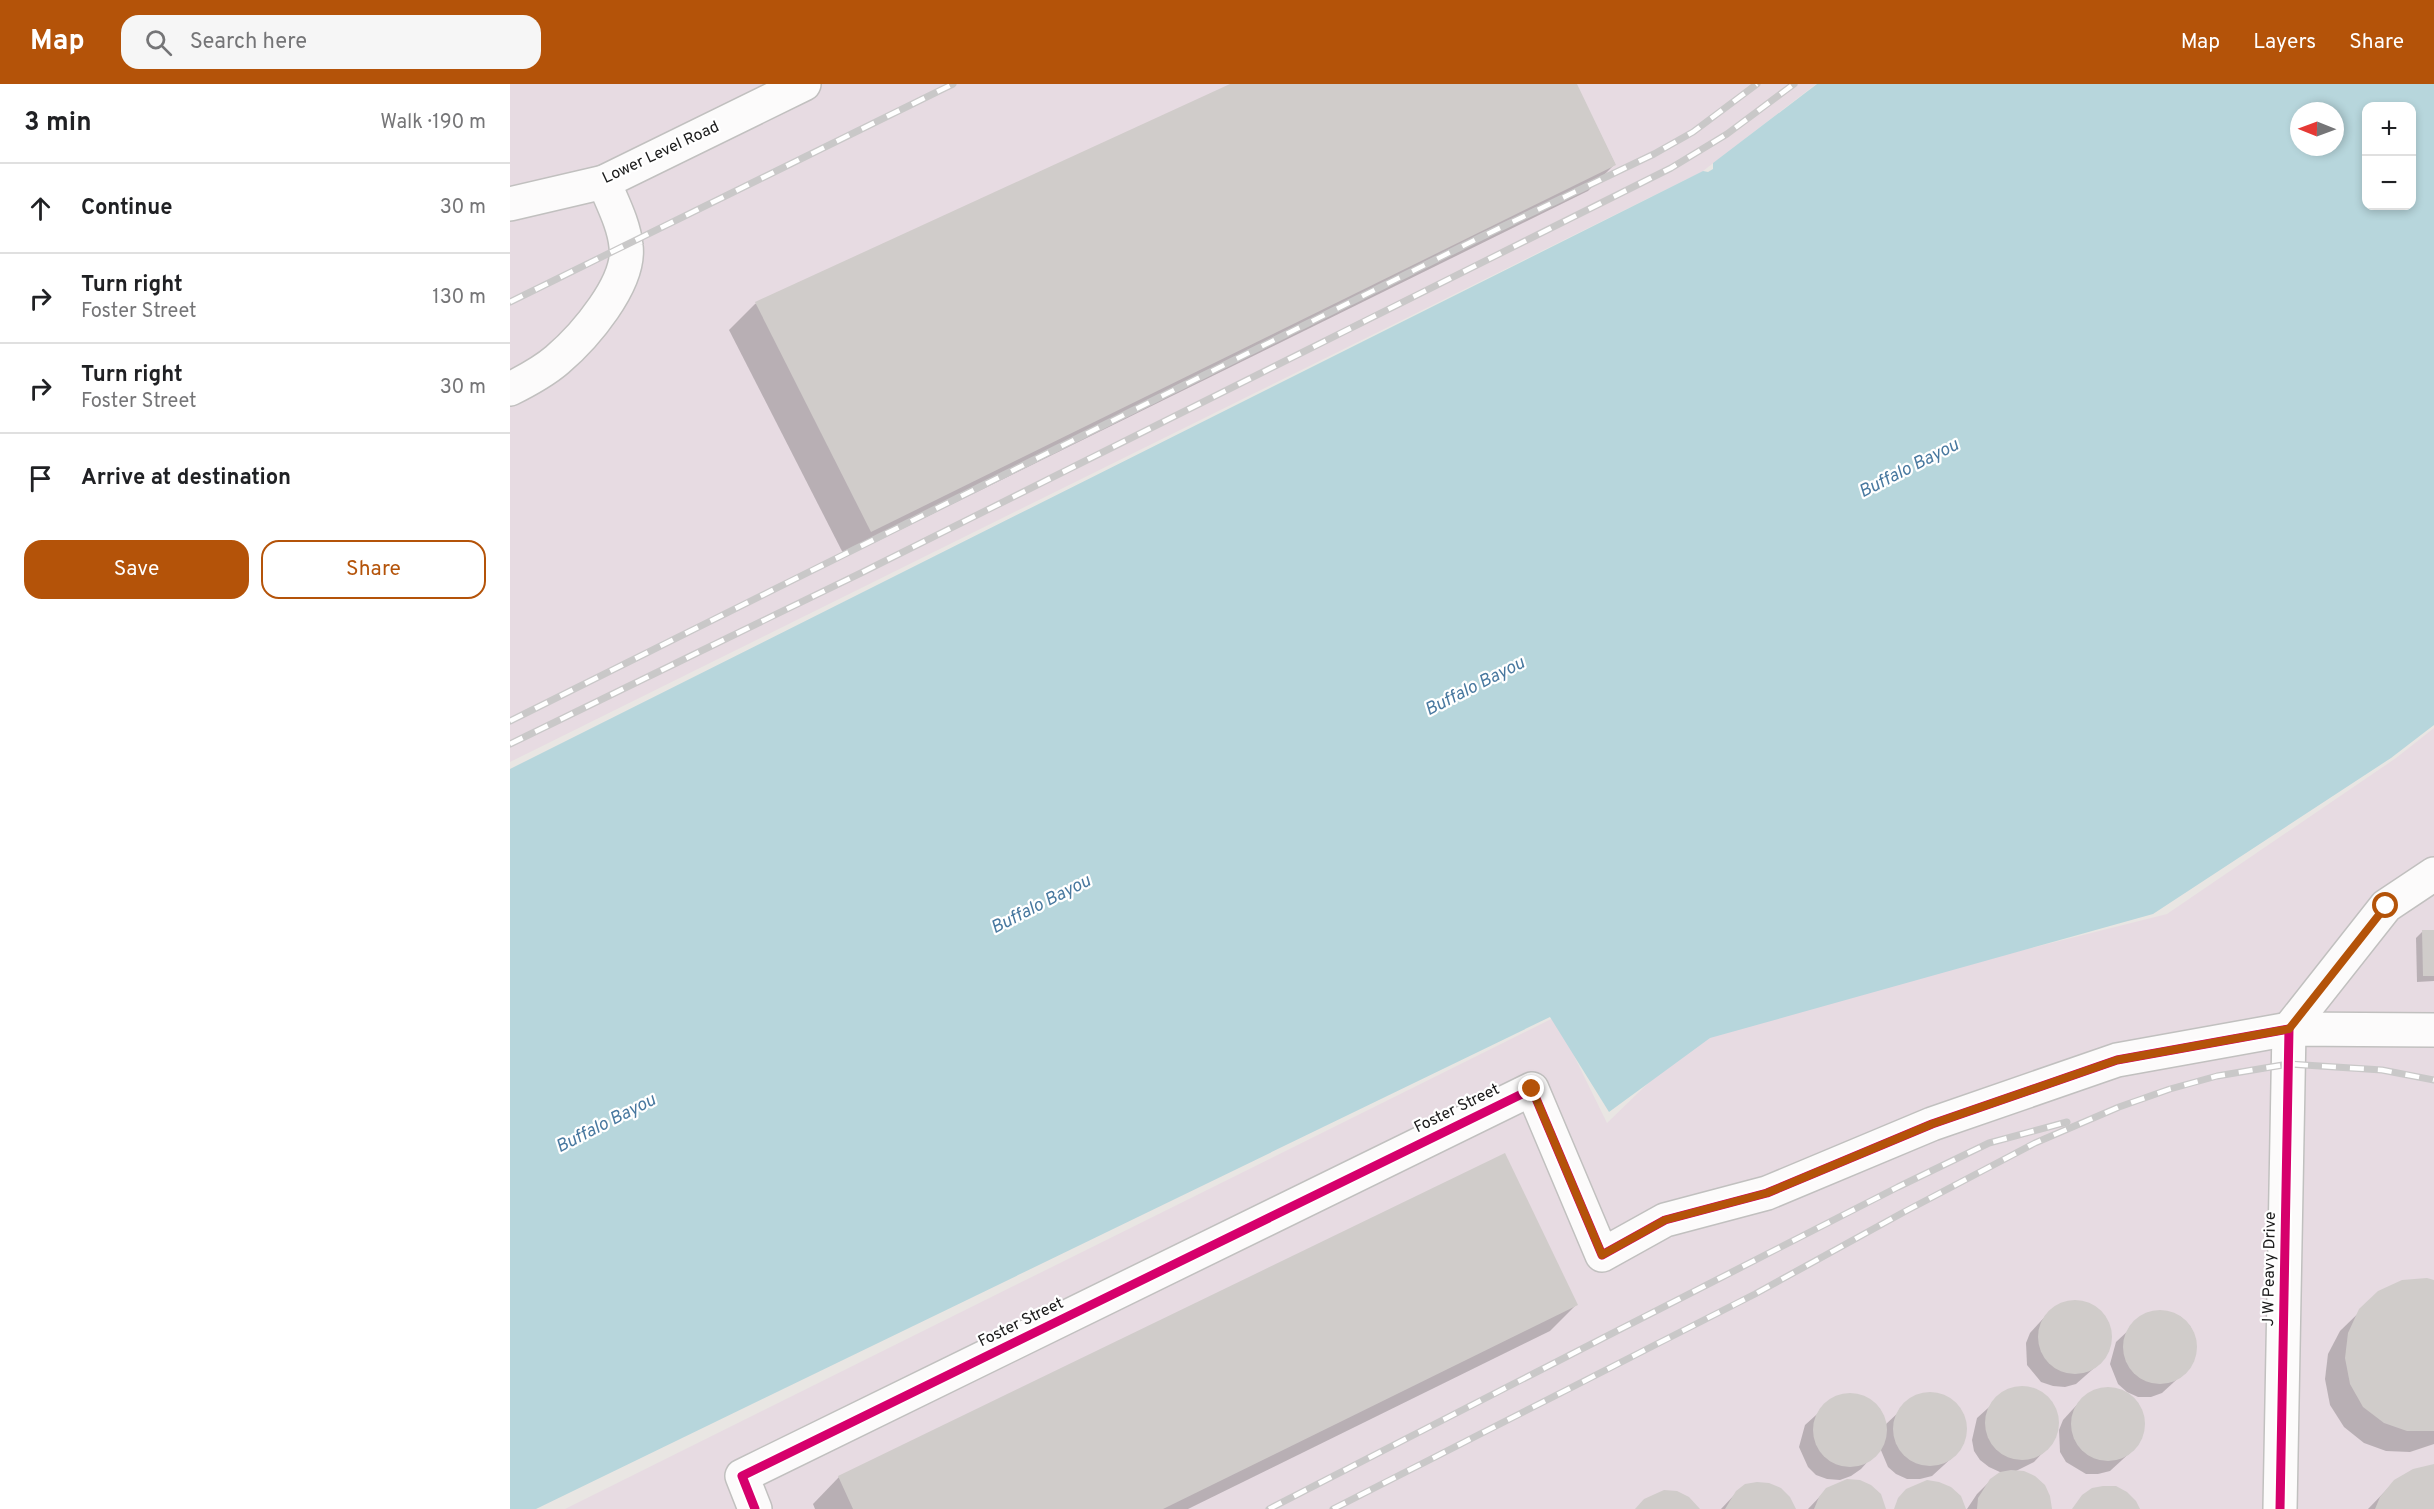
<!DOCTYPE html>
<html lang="en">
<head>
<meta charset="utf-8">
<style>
	:root { --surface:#fff; --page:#f6f6f6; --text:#202124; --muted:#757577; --line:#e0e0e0; --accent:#b45309 }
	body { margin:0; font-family:Overpass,sans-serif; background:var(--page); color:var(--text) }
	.controls { position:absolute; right:18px; top:18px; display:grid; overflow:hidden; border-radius:12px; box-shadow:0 3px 9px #0003 }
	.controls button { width:54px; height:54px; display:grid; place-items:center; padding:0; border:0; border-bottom:2px solid var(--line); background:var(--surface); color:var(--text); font:30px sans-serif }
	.compass { position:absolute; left:1780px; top:18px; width:54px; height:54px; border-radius:50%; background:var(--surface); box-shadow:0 3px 9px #0003; rotate:271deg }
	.stop { position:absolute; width:18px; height:18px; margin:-14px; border:4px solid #b45309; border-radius:50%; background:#fff }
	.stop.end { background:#b45309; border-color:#fff; box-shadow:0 2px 6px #0008 }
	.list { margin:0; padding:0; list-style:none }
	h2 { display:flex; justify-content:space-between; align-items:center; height:78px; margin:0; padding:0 24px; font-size:26px }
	h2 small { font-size:20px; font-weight:400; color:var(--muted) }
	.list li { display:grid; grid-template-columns:39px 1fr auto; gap:18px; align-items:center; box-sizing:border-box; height:90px; padding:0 24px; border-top:2px solid var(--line) }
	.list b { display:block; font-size:22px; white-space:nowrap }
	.list p { margin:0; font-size:20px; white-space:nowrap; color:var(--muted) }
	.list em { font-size:20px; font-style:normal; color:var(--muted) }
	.actions { display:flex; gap:12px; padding:18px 24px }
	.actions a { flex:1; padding:14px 0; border:2px solid var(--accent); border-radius:18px; text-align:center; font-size:21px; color:var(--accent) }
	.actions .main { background:var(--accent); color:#fff }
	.icon { flex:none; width:33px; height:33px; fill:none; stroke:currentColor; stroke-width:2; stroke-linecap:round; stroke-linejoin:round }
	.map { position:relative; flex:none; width:1924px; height:1425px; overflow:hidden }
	header { display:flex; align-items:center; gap:36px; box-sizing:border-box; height:84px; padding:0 30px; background:var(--accent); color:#fff }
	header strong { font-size:28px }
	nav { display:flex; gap:33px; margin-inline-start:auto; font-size:21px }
	.search { width:420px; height:54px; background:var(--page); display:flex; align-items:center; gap:15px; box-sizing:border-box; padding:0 21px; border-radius:18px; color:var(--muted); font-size:22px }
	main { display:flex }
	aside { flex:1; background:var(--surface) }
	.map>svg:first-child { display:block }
	.industrial { fill:#e7dbe2 }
	.water { fill:#b7d6dc; fill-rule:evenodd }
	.shadow { fill:#0003 }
	.building { fill:#d0ccca }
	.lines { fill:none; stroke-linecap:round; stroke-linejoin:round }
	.minor-casing { stroke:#c1c0bf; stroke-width:36 }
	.minor { stroke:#fcfbfb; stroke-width:33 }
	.rail-casing { stroke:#c9c8c8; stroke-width:7 }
	.rail { stroke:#fff; stroke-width:4.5; stroke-dasharray:14; stroke-linecap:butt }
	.cycleway-casing { stroke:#fff; stroke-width:13 }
	.cycleway { stroke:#d6006c; stroke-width:9 }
	.route { stroke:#b45309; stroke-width:8 }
	.labels { text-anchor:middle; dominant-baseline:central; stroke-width:4.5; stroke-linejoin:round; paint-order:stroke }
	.street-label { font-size:16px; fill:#1a1a1a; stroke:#fff }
	.water-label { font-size:18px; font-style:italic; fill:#48789f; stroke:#fff }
</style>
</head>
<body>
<header>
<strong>Map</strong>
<div class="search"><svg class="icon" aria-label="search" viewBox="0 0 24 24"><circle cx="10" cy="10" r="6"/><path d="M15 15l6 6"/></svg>Search here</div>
<nav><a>Map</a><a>Layers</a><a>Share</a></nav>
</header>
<main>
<aside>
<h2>3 min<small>Walk · 190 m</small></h2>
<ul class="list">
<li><svg class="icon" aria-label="ahead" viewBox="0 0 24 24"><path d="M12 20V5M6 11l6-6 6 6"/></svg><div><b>Continue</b></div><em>30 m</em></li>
<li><svg class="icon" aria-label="right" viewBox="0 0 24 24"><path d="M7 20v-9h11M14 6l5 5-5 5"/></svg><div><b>Turn right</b><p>Foster Street</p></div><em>130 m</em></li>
<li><svg class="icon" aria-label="right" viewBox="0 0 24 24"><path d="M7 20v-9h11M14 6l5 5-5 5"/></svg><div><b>Turn right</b><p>Foster Street</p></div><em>30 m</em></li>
<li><svg class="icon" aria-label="arrive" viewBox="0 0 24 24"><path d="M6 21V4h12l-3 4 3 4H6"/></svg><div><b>Arrive at destination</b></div></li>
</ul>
<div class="actions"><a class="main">Save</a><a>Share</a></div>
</aside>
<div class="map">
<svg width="1924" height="1425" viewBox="0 0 1924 1425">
	<rect width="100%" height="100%" fill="#e9e6e3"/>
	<g class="industrial">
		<path d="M 0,0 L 1306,0 L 1193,87 L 0,678 Z"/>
		<path d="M 1924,644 L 1924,1425 L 55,1425 L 1045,933 L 1097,1039 L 1193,946 L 1657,830 L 1886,674 Z"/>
	</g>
	<path class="water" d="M 1307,0 L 1924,0 L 1924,641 L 1881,674 L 1643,830 L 1200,954 L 1099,1028 L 1040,933 L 26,1425 L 0,1425 L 0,685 L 1193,87 L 1198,88 L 1203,85 L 1203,79 ZM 1856,22 L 1902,22 L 1902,122 L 1856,122 ZM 1789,27 L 1825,27 L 1825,63 L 1789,63 Z"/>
	<g class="shadow">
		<path d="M 723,0 L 1066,0 L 1105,80 L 1078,107 L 335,473 L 219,246 L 245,220 Z"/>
		<path d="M 1912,848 L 1924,848 L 1924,897 L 1907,898 L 1906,854 Z"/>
		<path d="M 1924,1197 L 1924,1360 L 1900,1368 L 1876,1367 L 1854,1359 L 1834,1343 L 1820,1321 L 1815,1295 L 1818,1270 L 1830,1247 L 1869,1209 Z"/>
		<path d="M 1561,1217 L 1574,1218 L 1585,1224 L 1594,1232 L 1599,1243 L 1600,1256 L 1598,1268 L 1591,1278 L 1566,1300 L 1555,1303 L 1543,1302 L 1531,1298 L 1517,1281 L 1516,1259 L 1520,1249 L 1541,1226 L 1551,1220 Z"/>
		<path d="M 1066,1221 L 1040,1247 L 678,1425 L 305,1425 L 303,1420 L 329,1393 Z"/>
		<path d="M 1647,1227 L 1659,1228 L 1671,1233 L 1680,1242 L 1685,1253 L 1686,1265 L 1683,1277 L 1676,1287 L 1652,1309 L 1641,1313 L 1628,1313 L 1617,1308 L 1608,1300 L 1600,1280 L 1606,1258 L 1637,1229 Z"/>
		<path d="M 1509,1303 L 1521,1304 L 1532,1309 L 1541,1318 L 1546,1329 L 1548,1341 L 1545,1353 L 1538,1363 L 1524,1378 L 1506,1387 L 1540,1425 L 1457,1425 L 1467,1410 L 1481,1396 L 1492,1389 L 1479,1383 L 1470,1376 L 1464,1367 L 1462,1356 L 1467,1334 L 1498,1306 Z"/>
		<path d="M 1595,1304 L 1607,1306 L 1618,1310 L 1627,1319 L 1633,1330 L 1634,1342 L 1631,1354 L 1624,1365 L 1600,1387 L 1588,1390 L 1576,1390 L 1556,1378 L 1550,1368 L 1549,1346 L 1553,1336 L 1574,1313 Z"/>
		<path d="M 1417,1309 L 1429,1311 L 1440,1316 L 1448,1324 L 1454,1335 L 1455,1347 L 1453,1360 L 1446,1370 L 1422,1392 L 1410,1395 L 1397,1395 L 1386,1390 L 1378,1383 L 1370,1364 L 1351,1385 L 1341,1392 L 1330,1396 L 1317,1395 L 1306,1391 L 1298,1383 L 1289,1363 L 1295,1341 L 1326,1313 L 1349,1311 L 1360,1316 L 1369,1325 L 1375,1341 L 1406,1312 Z"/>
		<path d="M 1924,1382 L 1924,1425 L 1858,1425 L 1885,1397 Z"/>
		<path d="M 1317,1405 L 1375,1425 L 1298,1425 Z"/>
		<path d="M 1227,1408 L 1284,1425 L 1211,1425 Z"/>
	</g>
	<g class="building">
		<path d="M 720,0 L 1067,0 L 1106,81 L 361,448 L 245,218 Z"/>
		<path d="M 1912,846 L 1924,846 L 1924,892 L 1913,892 Z"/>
		<path d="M 995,1069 L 1068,1221 L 653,1425 L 343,1425 L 328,1392 Z"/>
		<path d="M 1917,1194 L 1924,1196 L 1924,1347 L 1897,1347 L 1874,1339 L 1853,1323 L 1840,1300 L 1835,1274 L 1838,1249 L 1849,1225 L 1868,1207 L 1892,1196 Z"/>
		<circle cx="1565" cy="1253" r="37"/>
		<circle cx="1650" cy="1263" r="37"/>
		<circle cx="1512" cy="1339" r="37"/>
		<circle cx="1598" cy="1340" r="37"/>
		<circle cx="1420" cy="1345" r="37"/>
		<circle cx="1340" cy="1346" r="37"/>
		<path d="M 1924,1380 L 1924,1425 L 1865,1425 L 1870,1413 L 1884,1396 L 1903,1385 Z"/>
		<path d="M 1501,1386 L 1514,1387 L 1525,1392 L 1535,1401 L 1540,1412 L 1542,1425 L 1467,1425 L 1468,1414 L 1480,1395 L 1490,1388 Z"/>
		<path d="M 1337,1395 L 1350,1396 L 1361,1401 L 1371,1410 L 1376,1425 L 1304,1425 L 1309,1413 L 1316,1404 Z"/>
		<path d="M 1417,1396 L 1429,1398 L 1441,1403 L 1451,1412 L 1456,1425 L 1384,1425 L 1388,1414 L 1396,1405 Z"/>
		<path d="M 1247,1398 L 1259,1399 L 1271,1404 L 1280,1413 L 1286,1425 L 1215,1425 L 1226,1407 L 1235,1400 Z"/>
		<path d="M 1593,1402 L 1606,1402 L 1617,1408 L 1626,1417 L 1630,1425 L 1562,1425 L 1572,1411 L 1582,1404 Z"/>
		<path d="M 1154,1406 L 1167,1407 L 1179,1413 L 1190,1425 L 1125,1425 L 1134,1415 Z"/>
	</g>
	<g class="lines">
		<g class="minor-casing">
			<g id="minor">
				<path d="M 0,120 L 94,98 L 294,0"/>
				<path d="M 0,305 C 16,297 33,288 47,276 C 74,253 121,199 116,162 C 114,140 102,118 94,98"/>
				<path d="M 1779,945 L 1876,822 L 1924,790"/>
				<path d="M 245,1425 L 232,1392 L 1022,1005 L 1092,1171 L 1155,1136 L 1257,1109 L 1422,1040 L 1607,976 L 1779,945 L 1924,946"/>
				<path d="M 1770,1425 L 1779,945"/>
			</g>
		</g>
		<use href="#minor" class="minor"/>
		<g class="rail-casing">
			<g id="rail">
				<path d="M 0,218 L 443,0"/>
				<path d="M 0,637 L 971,153 L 1144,70 L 1183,48 L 1247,0"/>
				<path d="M 0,660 L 353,488 L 1161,84 L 1217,50 L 1284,0"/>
				<path d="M 759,1425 L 1388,1103 L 1479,1059 L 1557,1038"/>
				<path d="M 823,1425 L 1245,1210 L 1394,1128 L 1525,1059 L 1609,1023 L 1660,1005 L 1707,992 L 1779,980 L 1872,986 L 1924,996"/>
			</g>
		</g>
		<use href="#rail" class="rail"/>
		<g class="cycleway-casing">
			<path id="cycleway" d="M 245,1425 L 232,1392 L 1022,1005 L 1092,1171 L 1155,1136 L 1257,1109 L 1422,1040 L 1607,976 L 1779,945 L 1770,1425"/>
		</g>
		<use href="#cycleway" class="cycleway"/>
	</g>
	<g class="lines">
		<path class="route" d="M 1022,1005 L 1092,1171 L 1155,1136 L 1257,1109 L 1422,1040 L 1607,976 L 1779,945 L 1876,822"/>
	</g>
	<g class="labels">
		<g class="street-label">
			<text transform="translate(151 69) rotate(-25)">Lower Level Road</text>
			<text transform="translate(947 1025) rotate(-26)">Foster Street</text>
			<text transform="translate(1760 1185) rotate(-89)">J W Peavy Drive</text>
			<text transform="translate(511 1239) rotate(-26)">Foster Street</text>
		</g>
		<g class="water-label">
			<text transform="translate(1399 385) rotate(-27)">Buffalo Bayou</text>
			<text transform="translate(965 603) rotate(-27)">Buffalo Bayou</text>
			<text transform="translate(531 821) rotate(-27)">Buffalo Bayou</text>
			<text transform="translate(96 1040) rotate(-27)">Buffalo Bayou</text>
		</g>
	</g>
</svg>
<div class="controls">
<button>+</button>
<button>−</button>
</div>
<svg class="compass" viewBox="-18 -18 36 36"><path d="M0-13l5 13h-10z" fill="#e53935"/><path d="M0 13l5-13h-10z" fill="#757577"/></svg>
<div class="stop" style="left:1876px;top:822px"></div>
<div class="stop end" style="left:1022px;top:1005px"></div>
</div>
</main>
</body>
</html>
